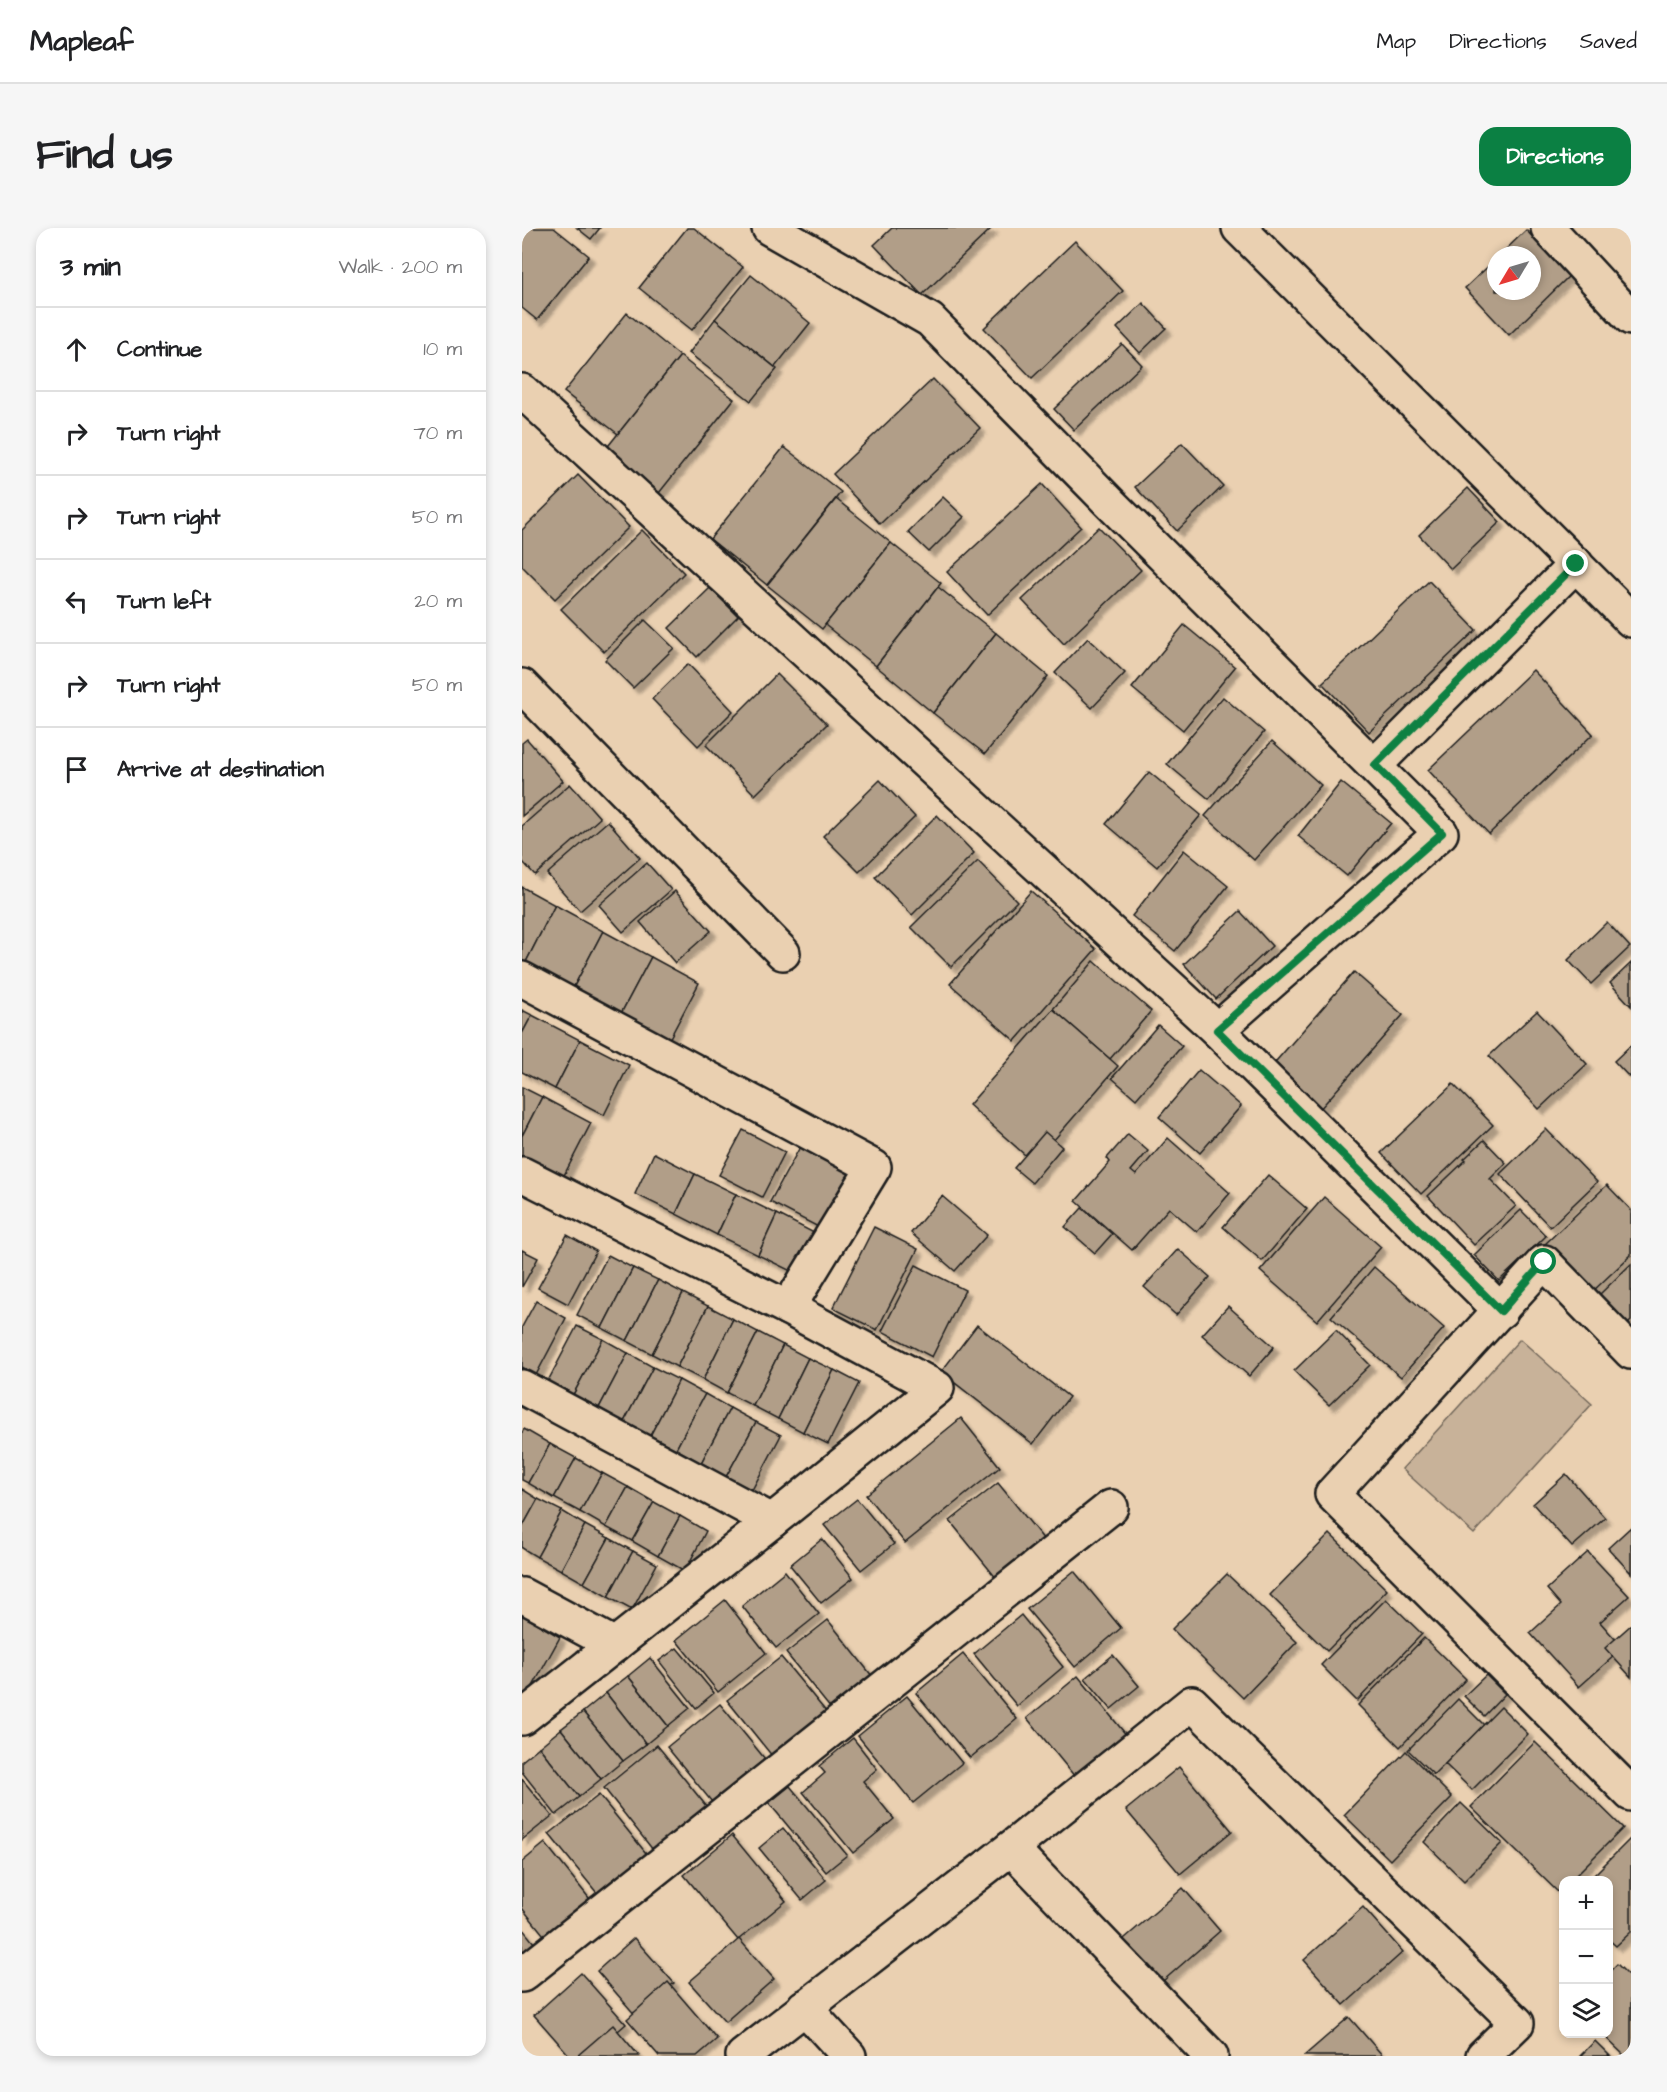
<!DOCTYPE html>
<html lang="en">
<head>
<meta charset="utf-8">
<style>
	:root { --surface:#fff; --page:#f6f6f6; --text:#202124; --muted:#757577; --line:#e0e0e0; --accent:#0b8043 }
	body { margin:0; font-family:"Architects Daughter",sans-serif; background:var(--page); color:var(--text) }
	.controls { position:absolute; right:18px; bottom:18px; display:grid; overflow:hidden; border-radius:12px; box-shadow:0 3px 9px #0003 }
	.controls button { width:54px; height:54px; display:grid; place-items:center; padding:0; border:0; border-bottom:2px solid var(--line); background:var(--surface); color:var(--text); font:30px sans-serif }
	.compass { position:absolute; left:965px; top:18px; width:54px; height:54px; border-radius:50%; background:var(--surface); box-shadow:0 3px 9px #0003; rotate:232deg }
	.stop { position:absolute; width:18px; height:18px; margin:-14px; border:4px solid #0b8043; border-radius:50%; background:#fff }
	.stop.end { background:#0b8043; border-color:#fff; box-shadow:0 2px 6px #0008 }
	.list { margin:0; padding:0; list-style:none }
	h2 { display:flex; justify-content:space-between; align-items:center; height:78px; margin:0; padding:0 24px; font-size:26px }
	h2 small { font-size:20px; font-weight:400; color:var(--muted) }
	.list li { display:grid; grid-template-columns:39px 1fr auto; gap:18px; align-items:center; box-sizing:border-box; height:84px; padding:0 24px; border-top:2px solid var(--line) }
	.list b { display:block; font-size:22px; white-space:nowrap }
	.list em { font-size:20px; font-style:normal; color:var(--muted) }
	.icon { flex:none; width:33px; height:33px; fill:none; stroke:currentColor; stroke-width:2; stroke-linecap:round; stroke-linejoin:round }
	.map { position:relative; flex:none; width:1109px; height:1828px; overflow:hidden; border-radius:18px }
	header { display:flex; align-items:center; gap:36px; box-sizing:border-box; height:84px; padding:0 30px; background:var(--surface); border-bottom:2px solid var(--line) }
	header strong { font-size:28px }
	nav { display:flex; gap:33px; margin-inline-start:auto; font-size:21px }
	.intro { display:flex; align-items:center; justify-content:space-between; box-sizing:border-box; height:144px; padding:0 36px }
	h1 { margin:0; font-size:42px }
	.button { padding:15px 27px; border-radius:18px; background:var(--accent); color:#fff; font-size:21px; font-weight:700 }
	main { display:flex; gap:36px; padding:0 36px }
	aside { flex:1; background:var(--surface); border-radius:18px; box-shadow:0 3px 9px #0003 }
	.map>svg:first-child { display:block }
	.green { fill:#c8b299; stroke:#72675a; stroke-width:1.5 }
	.building { fill:#b19e88; stroke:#1c1c1c; stroke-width:1.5; filter:url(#shadow) }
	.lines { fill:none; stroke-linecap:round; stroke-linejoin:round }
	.minor-casing { stroke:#1c1c1c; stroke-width:38 }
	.minor { stroke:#ead0b1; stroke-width:33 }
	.route { stroke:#0b8043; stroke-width:8 }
</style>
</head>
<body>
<header>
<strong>Mapleaf</strong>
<nav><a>Map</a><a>Directions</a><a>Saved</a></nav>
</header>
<div class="intro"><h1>Find us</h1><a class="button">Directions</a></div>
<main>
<aside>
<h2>3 min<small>Walk · 200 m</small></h2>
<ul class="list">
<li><svg class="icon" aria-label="ahead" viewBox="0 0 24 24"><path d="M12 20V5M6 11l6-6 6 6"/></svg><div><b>Continue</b></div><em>10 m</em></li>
<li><svg class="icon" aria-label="right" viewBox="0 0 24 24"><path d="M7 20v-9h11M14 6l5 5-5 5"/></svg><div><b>Turn right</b></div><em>70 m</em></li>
<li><svg class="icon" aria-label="right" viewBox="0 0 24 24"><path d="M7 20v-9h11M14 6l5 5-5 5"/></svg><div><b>Turn right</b></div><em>50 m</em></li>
<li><svg class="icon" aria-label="left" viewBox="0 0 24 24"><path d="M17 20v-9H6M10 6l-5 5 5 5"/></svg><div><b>Turn left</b></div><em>20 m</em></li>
<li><svg class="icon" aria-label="right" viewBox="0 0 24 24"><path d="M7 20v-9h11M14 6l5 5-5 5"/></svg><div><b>Turn right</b></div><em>50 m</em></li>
<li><svg class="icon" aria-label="arrive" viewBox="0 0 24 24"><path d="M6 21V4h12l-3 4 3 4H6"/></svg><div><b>Arrive at destination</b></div></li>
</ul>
</aside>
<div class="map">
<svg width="1109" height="1828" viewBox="0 0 1109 1828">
	<defs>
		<filter id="shadow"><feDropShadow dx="5.5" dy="5.5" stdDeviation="1.5" flood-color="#0004"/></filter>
	</defs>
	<rect width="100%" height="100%" fill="#ead0b1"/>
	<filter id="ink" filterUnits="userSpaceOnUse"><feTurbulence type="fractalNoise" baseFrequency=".0167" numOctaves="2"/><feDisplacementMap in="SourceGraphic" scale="12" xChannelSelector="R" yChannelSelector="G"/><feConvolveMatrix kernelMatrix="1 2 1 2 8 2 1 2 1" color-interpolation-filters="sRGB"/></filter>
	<g filter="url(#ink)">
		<path class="green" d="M 998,1111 L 1070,1176 L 952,1306 L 880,1241 Z"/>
		<g class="building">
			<path d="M 7,0 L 32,0 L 67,28 L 15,92 L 0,80 L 0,8 Z"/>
			<path d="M 55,0 L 78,0 L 69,11 Z"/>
			<path d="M 165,0 L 172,0 L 221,39 L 170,102 L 117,60 Z"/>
			<path d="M 370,0 L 470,0 L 400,67 L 352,17 Z"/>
			<path d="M 1004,2 L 1047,48 L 987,107 L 943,60 L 974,31 L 974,63 L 1010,63 L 1010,27 L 978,27 Z"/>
			<path d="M 553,13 L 601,63 L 510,150 L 462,100 Z"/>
			<path d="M 229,47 L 288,95 L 253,139 L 193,91 Z"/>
			<path d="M 621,75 L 644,100 L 618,125 L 595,100 Z"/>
			<path d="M 105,85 L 158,128 L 96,206 L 42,164 Z"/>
			<path d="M 193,91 L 255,141 L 229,173 L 167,125 Z"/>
			<path d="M 600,116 L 620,137 L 552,202 L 532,181 Z"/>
			<path d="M 158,128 L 212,171 L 137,265 L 83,222 Z"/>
			<path d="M 411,151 L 458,200 L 358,296 L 311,246 Z"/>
			<path d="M 660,215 L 701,258 L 655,303 L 613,259 Z"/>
			<path d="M 262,219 L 319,264 L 245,357 L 188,311 Z"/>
			<path d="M 56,247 L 107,299 L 33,371 L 0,338 L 0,302 Z"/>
			<path d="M 520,256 L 559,299 L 465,387 L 425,344 Z"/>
			<path d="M 946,260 L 978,294 L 929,341 L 897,307 Z"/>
			<path d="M 421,269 L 442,289 L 407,324 L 386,304 Z"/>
			<path d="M 314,271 L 369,315 L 300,401 L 245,357 Z"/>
			<path d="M 577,299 L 619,342 L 542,416 L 500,372 Z"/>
			<path d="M 120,302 L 162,345 L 82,424 L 39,381 Z"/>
			<path d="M 369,315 L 419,355 L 354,438 L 303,397 Z"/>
			<path d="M 907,353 L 954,402 L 847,504 L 800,455 Z"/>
			<path d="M 416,359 L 474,405 L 411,485 L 354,438 Z"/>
			<path d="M 188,360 L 216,388 L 175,429 L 147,400 Z"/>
			<path d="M 123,392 L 152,420 L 111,460 L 83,432 Z"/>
			<path d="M 662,397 L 713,439 L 661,502 L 610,460 Z"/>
			<path d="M 474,405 L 526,448 L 463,526 L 411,485 Z"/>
			<path d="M 566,410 L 603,445 L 570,480 L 533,445 Z"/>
			<path d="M 166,436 L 211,483 L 176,518 L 130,471 Z"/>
			<path d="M 1011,442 L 1071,506 L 967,606 L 906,542 Z"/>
			<path d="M 255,446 L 305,496 L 233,567 L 184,517 Z"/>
			<path d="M 701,469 L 742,504 L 687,571 L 645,536 Z"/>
			<path d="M 5,511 L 41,553 L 0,588 L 0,515 Z"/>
			<path d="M 750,513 L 799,557 L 732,632 L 683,588 Z"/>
			<path d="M 627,544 L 679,587 L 635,639 L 584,596 Z"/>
			<path d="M 358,552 L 393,589 L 337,644 L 301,608 Z"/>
			<path d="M 819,554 L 869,595 L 825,648 L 776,608 Z"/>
			<path d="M 48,556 L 78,590 L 13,647 L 0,633 L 0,598 Z"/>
			<path d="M 415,587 L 452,625 L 390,687 L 353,649 Z"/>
			<path d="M 86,593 L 118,630 L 58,683 L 25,646 Z"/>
			<path d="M 662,622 L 706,658 L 653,723 L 610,688 Z"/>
			<path d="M 456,633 L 495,673 L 429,739 L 389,699 Z"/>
			<path d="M 125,635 L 149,662 L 101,704 L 77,677 Z"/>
			<path d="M 0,659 L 33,677 L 0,742 Z"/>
			<path d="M 153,663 L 189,703 L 153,735 L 118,694 Z"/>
			<path d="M 509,663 L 574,721 L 493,813 L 428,756 Z"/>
			<path d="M 33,677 L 81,703 L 46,770 L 0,742 Z"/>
			<path d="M 718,683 L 750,718 L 694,771 L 662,736 Z"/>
			<path d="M 1085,694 L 1108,719 L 1069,756 L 1046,732 Z"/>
			<path d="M 81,703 L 129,729 L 94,795 L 46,770 Z"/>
			<path d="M 129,729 L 177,755 L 142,821 L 94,795 Z"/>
			<path d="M 572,733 L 629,783 L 588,831 L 531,781 Z"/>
			<path d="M 1109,735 L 1109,778 L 1088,755 Z"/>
			<path d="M 832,744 L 881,787 L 797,882 L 748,840 Z"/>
			<path d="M 531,781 L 596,838 L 512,935 L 447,877 Z"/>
			<path d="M 0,782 L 10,787 L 0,806 Z"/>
			<path d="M 1015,783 L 1065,836 L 1017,881 L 967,828 Z"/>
			<path d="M 10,787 L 58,812 L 33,861 L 0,844 L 0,806 Z"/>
			<path d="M 636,797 L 660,818 L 614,871 L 590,850 Z"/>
			<path d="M 58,812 L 107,837 L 82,887 L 33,861 Z"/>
			<path d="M 1109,817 L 1109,851 L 1092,833 Z"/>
			<path d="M 677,842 L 719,878 L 678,925 L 637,889 Z"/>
			<path d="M 931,856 L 971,897 L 899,966 L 859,925 Z"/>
			<path d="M 0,859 L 20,869 L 0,908 Z"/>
			<path d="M 20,869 L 69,895 L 38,955 L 0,936 L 0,908 Z"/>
			<path d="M 1024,901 L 1075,954 L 1028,999 L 978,946 Z"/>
			<path d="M 221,902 L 263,924 L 240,969 L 197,947 Z"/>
			<path d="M 523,904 L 540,919 L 510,955 L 492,940 Z"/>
			<path d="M 606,906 L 626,923 L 609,943 L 614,947 L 646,910 L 708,965 L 675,1004 L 647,980 L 610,1022 L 554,973 L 588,934 L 585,930 Z"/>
			<path d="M 962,912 L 984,935 L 968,951 L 994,978 L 952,1017 L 906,968 L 944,932 L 942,931 Z"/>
			<path d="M 278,919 L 330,947 L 302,1002 L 248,974 Z"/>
			<path d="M 132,925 L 173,946 L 154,986 L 113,966 Z"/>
			<path d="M 173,946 L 214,966 L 195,1007 L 154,986 Z"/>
			<path d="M 746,947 L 785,981 L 740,1033 L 701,999 Z"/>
			<path d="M 1085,957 L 1109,982 L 1109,1027 L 1069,1065 L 1022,1017 Z"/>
			<path d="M 214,966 L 255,986 L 236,1027 L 195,1007 Z"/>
			<path d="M 420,968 L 465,1007 L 433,1043 L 389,1005 Z"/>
			<path d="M 802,969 L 859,1019 L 795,1093 L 738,1043 Z"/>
			<path d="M 560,980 L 590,1006 L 573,1025 L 543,999 Z"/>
			<path d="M 999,982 L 1024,1008 L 977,1053 L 952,1027 Z"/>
			<path d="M 255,986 L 296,1007 L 277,1047 L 236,1027 Z"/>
			<path d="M 352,999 L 396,1021 L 355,1102 L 311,1080 Z"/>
			<path d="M 45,1007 L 74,1023 L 46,1076 L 16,1060 Z"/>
			<path d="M 656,1021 L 688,1049 L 654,1087 L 622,1059 Z"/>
			<path d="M 0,1022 L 16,1030 L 0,1059 Z"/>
			<path d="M 86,1027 L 111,1040 L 80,1100 L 55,1087 Z"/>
			<path d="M 1109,1036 L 1109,1093 L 1105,1097 L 1077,1067 Z"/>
			<path d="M 394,1037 L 443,1062 L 410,1129 L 360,1103 Z"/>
			<path d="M 852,1039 L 922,1100 L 879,1149 L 809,1089 Z"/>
			<path d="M 111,1040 L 136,1052 L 105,1113 L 80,1100 Z"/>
			<path d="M 136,1052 L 161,1065 L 130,1126 L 105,1113 Z"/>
			<path d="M 161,1065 L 186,1078 L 155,1139 L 130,1126 Z"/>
			<path d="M 14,1073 L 44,1090 L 14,1147 L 0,1139 L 0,1099 Z"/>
			<path d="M 186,1078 L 211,1091 L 181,1152 L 155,1139 Z"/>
			<path d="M 706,1078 L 752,1119 L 727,1148 L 680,1107 Z"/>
			<path d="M 211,1091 L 236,1104 L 205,1165 L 181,1152 Z"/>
			<path d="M 455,1097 L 547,1169 L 511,1216 L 419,1144 Z"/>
			<path d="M 55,1098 L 81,1111 L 51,1167 L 26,1153 Z"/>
			<path d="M 814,1102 L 848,1137 L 807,1177 L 772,1143 Z"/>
			<path d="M 236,1104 L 261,1117 L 231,1178 L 205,1165 Z"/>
			<path d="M 81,1111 L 106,1125 L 77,1180 L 51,1167 Z"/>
			<path d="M 261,1117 L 286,1130 L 256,1191 L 231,1178 Z"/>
			<path d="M 106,1125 L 131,1139 L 102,1194 L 77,1180 Z"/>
			<path d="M 286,1130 L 312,1142 L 281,1204 L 256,1191 Z"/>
			<path d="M 131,1139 L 157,1152 L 128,1208 L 102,1194 Z"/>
			<path d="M 312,1142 L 337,1155 L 306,1216 L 281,1204 Z"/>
			<path d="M 157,1152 L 183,1166 L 154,1221 L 128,1208 Z"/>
			<path d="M 183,1166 L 208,1180 L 179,1235 L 154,1221 Z"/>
			<path d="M 208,1180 L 234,1194 L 204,1249 L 179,1235 Z"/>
			<path d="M 439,1190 L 478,1239 L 383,1315 L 344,1267 Z"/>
			<path d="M 234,1194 L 259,1207 L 230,1262 L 204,1249 Z"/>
			<path d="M 2,1201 L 28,1216 L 6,1255 L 0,1252 L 0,1205 Z"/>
			<path d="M 28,1216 L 54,1230 L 32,1270 L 6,1255 Z"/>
			<path d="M 54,1230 L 80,1245 L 58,1284 L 32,1270 Z"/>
			<path d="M 80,1245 L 106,1259 L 84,1299 L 58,1284 Z"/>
			<path d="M 1044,1246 L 1083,1290 L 1050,1319 L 1011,1276 Z"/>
			<path d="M 476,1255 L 527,1318 L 479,1356 L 428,1293 Z"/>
			<path d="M 106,1259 L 132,1274 L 110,1313 L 84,1299 Z"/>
			<path d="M 0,1261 L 16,1271 L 0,1300 Z"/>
			<path d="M 16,1271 L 40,1283 L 15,1329 L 0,1320 L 0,1300 Z"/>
			<path d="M 335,1271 L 372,1316 L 339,1342 L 302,1297 Z"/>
			<path d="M 132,1274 L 158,1288 L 136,1328 L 110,1313 Z"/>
			<path d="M 40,1283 L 63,1297 L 39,1342 L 15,1329 Z"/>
			<path d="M 158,1288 L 184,1303 L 163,1343 L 136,1328 Z"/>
			<path d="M 63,1297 L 87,1310 L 62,1355 L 39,1342 Z"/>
			<path d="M 1109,1299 L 1109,1345 L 1086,1320 Z"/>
			<path d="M 808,1306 L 865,1362 L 805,1423 L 748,1367 Z"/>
			<path d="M 87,1310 L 111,1323 L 86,1369 L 62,1355 Z"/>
			<path d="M 300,1311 L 331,1350 L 299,1375 L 268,1337 Z"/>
			<path d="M 111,1323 L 135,1336 L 110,1382 L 86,1369 Z"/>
			<path d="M 1066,1324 L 1107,1368 L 1078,1394 L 1101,1420 L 1057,1459 L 1008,1405 L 1039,1377 L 1025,1361 Z"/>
			<path d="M 263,1343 L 297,1386 L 254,1420 L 220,1378 Z"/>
			<path d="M 552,1343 L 599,1400 L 553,1439 L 505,1381 Z"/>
			<path d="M 705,1346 L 775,1414 L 721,1470 L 650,1401 Z"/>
			<path d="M 864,1371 L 900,1406 L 835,1473 L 799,1437 Z"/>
			<path d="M 203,1372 L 244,1425 L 196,1464 L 154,1412 Z"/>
			<path d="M 0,1387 L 38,1409 L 4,1471 L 0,1468 Z"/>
			<path d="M 499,1387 L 541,1439 L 495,1478 L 452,1426 Z"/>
			<path d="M 306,1392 L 354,1453 L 313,1486 L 264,1425 Z"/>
			<path d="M 1109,1397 L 1109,1449 L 1083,1420 Z"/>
			<path d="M 902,1410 L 944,1451 L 878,1519 L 836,1477 Z"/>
			<path d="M 155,1420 L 192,1465 L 174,1480 L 137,1433 Z"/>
			<path d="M 441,1426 L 495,1491 L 448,1530 L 394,1465 Z"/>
			<path d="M 591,1427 L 617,1458 L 589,1481 L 563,1450 Z"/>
			<path d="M 259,1429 L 305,1485 L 251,1529 L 205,1472 Z"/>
			<path d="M 128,1430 L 168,1480 L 146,1498 L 106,1448 Z"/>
			<path d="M 964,1447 L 983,1466 L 962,1488 L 942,1468 Z"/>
			<path d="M 106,1448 L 146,1498 L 124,1516 L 84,1465 Z"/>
			<path d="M 556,1448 L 610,1514 L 558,1555 L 505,1490 Z"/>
			<path d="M 84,1465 L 124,1516 L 101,1533 L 61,1484 Z"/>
			<path d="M 385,1468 L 440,1535 L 391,1575 L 336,1508 Z"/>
			<path d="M 936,1471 L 962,1497 L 912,1547 L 886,1522 Z"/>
			<path d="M 198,1476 L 243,1531 L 190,1574 L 145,1519 Z"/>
			<path d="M 979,1479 L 1006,1506 L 950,1562 L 923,1536 Z"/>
			<path d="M 61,1484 L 101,1533 L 79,1551 L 39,1501 Z"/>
			<path d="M 39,1501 L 79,1551 L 57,1569 L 17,1519 Z"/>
			<path d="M 331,1510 L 355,1541 L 341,1553 L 372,1591 L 331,1625 L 281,1564 L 303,1545 L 297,1538 Z"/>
			<path d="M 1013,1514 L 1101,1600 L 1049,1652 L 1042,1652 L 1042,1660 L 1037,1665 L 949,1579 Z"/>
			<path d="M 135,1517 L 185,1579 L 131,1622 L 82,1560 Z"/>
			<path d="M 17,1519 L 57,1569 L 34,1587 L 0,1544 L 0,1533 Z"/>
			<path d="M 884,1523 L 930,1569 L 868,1632 L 822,1587 Z"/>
			<path d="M 657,1539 L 710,1603 L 658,1646 L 604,1582 Z"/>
			<path d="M 0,1551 L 30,1588 L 0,1612 Z"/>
			<path d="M 268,1558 L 325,1627 L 304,1644 L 247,1575 Z"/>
			<path d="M 77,1567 L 128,1630 L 79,1670 L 27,1606 Z"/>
			<path d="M 939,1575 L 980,1615 L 942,1653 L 902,1614 Z"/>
			<path d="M 261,1600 L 304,1652 L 280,1672 L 237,1620 Z"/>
			<path d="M 210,1607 L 264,1673 L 216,1712 L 162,1647 Z"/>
			<path d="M 1109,1610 L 1109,1704 L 1094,1718 L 1086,1711 L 1086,1652 L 1067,1652 Z"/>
			<path d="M 23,1615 L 71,1675 L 25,1711 L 0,1680 L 0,1634 Z"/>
			<path d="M 661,1660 L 698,1703 L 633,1760 L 596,1716 Z"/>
			<path d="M 841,1679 L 881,1724 L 822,1777 L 782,1732 Z"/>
			<path d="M 0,1700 L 12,1715 L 0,1724 Z"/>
			<path d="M 112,1710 L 152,1755 L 114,1788 L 75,1743 Z"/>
			<path d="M 217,1711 L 252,1751 L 203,1794 L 167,1754 Z"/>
			<path d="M 1095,1736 L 1109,1750 L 1109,1828 L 1103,1828 L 1080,1806 L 1086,1806 L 1086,1745 Z"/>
			<path d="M 59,1745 L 104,1796 L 67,1828 L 48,1828 L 12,1787 Z"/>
			<path d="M 146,1754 L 195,1811 L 175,1828 L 137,1828 L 105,1791 Z"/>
			<path d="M 827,1789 L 861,1828 L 782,1828 Z"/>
			<path d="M 91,1797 L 117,1828 L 55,1828 Z"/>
			<path d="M 1073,1813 L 1088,1828 L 1058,1828 Z"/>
		</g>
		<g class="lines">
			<g class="minor-casing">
				<g id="minor">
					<path d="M 247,0 L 408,92 L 589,276 L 919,605 L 695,802"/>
					<path d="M 717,0 L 1109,392"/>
					<path d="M 1026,0 L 1109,90"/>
					<path d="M 0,163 L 695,802 L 979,1083"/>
					<path d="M 0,458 L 261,725"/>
					<path d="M 853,537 L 1054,336"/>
					<path d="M 0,751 L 352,939 L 266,1080"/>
					<path d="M 0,946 L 266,1080 L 415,1160 L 250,1293 L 0,1490"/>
					<path d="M 1109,1124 L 1022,1034 L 810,1266 L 1109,1566"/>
					<path d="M 0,1159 L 250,1293"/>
					<path d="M 0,1367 L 93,1417"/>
					<path d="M 489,1620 L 689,1828"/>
					<path d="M 0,1747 L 589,1279"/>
					<path d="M 282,1779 L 327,1828"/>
					<path d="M 221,1828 L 489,1620 L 670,1475 L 995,1795 L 961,1828"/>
				</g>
			</g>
			<use href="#minor" class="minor"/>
		</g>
	</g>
	<g class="lines" filter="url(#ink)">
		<path class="route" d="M 1022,1034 L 979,1083 L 695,802 L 920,605 L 853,537 L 1054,336"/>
	</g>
</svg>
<div class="controls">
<button>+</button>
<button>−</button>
<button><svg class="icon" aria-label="layers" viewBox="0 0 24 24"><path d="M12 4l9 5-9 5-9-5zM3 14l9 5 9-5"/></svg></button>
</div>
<svg class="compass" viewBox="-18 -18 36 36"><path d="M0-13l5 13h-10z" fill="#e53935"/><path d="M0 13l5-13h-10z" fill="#757577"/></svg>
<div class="stop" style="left:1022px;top:1034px"></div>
<div class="stop end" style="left:1054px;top:336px"></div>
</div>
</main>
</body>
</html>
